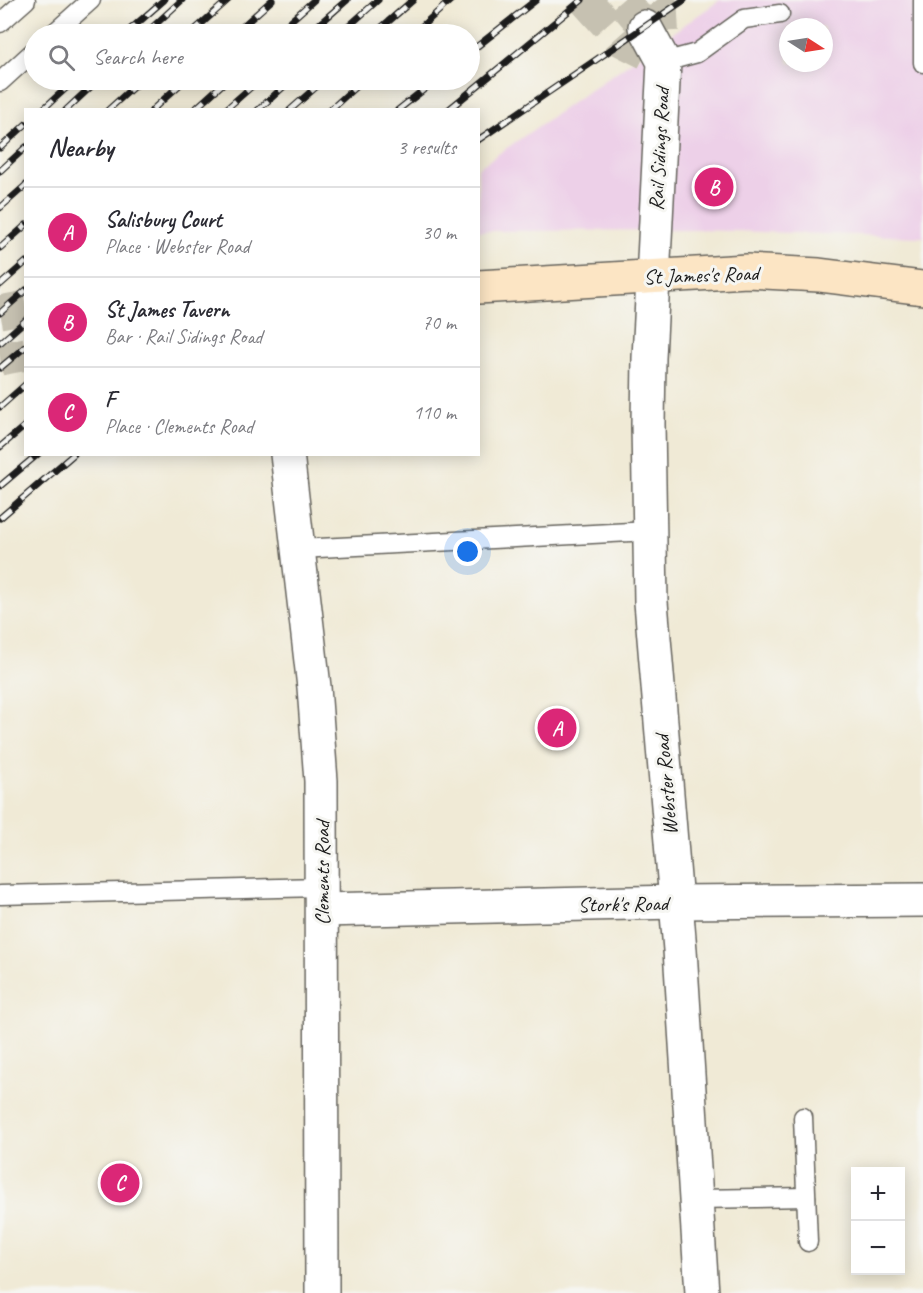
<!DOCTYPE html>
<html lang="en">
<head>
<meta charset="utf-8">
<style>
	:root { --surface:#fff; --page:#f7f7f7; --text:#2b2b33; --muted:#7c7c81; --line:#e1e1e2; --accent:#db2777 }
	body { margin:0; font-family:Caveat,sans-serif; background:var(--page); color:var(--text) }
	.controls { position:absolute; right:18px; bottom:18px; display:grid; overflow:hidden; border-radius:0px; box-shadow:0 3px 15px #0003 }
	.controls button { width:54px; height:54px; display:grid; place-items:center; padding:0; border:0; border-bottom:2px solid var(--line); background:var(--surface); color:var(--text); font:30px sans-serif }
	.compass { position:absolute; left:779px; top:18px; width:54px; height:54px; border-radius:50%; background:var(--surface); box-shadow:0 3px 15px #0003; rotate:102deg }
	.you { position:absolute; left:468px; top:552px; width:21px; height:21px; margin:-15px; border:4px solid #fff; border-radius:50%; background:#1a73e8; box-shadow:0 0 0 9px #1a73e833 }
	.badge { display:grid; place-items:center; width:39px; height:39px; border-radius:50%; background:var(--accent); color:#fff; font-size:20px; font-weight:700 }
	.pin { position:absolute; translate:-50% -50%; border:3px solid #fff; box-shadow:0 2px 6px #0006 }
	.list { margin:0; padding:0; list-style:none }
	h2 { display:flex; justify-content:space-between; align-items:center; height:78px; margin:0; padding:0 24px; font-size:26px }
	h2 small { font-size:20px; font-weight:400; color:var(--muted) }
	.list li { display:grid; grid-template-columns:39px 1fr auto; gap:18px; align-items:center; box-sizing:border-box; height:90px; padding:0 24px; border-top:2px solid var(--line) }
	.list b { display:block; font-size:22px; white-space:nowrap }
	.list p { margin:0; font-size:20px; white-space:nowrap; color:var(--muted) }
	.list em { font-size:20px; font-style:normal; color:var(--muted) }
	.icon { flex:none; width:33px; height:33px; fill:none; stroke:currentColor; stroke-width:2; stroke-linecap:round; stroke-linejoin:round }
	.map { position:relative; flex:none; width:923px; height:1293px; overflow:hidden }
	.search { position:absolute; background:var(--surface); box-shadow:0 3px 15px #0003; left:24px; top:24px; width:456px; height:66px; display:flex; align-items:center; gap:15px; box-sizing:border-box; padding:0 21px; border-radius:33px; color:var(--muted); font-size:22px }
	.panel { position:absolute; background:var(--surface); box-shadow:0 3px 15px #0003; left:24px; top:108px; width:456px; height:348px; border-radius:0px }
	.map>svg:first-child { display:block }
	.built { fill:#edd0e8; fill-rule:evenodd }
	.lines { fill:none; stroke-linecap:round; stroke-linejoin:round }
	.street-tunnel { stroke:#c6c1b1; stroke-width:33; stroke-dasharray:33 16; stroke-linecap:butt }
	.secondary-tunnel { stroke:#c6c1b1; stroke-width:33; stroke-dasharray:33 16; stroke-linecap:butt }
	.lane-casing { stroke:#66645d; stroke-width:21 }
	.street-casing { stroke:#66645d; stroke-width:36 }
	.secondary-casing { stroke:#66645d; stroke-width:36 }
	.lane { stroke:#fff; stroke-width:18 }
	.street { stroke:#fff; stroke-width:33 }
	.secondary { stroke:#fce5c4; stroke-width:33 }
	.rail-casing { stroke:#1c1c1c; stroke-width:7 }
	.rail { stroke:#f6f6f2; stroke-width:4.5; stroke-dasharray:14; stroke-linecap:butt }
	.labels { text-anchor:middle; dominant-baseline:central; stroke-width:6; stroke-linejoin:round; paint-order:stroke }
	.street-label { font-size:21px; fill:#1c1c1c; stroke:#f6f6f2 }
</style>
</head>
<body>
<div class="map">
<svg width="923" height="1293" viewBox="0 0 923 1293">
	<rect width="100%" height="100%" fill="#f6f6f2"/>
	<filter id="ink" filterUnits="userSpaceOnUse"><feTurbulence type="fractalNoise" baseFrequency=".0167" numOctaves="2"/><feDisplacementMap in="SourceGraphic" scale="12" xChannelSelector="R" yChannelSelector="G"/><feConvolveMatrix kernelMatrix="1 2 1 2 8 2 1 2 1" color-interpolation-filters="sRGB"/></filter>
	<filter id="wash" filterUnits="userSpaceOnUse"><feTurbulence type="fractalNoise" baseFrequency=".008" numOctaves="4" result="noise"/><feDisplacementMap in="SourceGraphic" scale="24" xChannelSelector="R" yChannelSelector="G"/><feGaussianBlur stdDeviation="1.35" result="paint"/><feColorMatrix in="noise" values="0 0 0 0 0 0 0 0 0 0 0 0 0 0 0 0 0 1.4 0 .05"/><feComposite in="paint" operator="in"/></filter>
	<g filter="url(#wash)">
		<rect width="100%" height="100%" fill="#f0ead6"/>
		<path class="built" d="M 720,0 L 923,0 L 923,237 L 697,230 L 479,231 L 478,168 ZM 788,27 L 824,27 L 824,63 L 788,63 Z"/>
	</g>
	<g filter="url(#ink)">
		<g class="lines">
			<g class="street-tunnel">
				<path d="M 585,0 L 621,40 L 664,62"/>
				<path d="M 622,0 L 645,27"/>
				<path d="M 657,0 L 661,5 L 664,62"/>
			</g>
			<g class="secondary-tunnel">
				<path d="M 0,312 L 26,307"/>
				<path d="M 0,359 L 26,354"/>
			</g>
			<g class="lane-casing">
				<g id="lane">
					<path d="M 923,0 L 923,63"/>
					<path d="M 0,23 L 26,0"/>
					<path d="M 53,34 L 91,0"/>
					<path d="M 664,62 L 697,53 L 744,19 L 780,14"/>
					<path d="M 0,82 L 34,51"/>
					<path d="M 299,549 L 650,531"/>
					<path d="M 0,895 L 322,887"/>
					<path d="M 803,1117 L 808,1242"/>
					<path d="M 697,1199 L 806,1197"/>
				</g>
			</g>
			<g class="street-casing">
				<g id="street">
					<path d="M 645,27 L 664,62 L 649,358 L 648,424 L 651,602 L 680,950 L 702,1293"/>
					<path d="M 287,454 L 314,687 L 321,781 L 322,1293"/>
					<path d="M 322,910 L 676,902 L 923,900"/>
				</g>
			</g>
			<g class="secondary-casing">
				<path id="secondary" d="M 478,287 L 747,271 L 819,275 L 923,288"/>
			</g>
			<use href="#lane" class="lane"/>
			<use href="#street" class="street"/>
			<use href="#secondary" class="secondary"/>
			<g class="rail-casing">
				<g id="rail">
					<path d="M 125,34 L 164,0"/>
					<path d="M 145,34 L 182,0"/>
					<path d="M 190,34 L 228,0"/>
					<path d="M 234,34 L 272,0"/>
					<path d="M 276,34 L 314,0"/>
					<path d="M 308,34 L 347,0"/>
					<path d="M 340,34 L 378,0"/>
					<path d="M 374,34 L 413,0"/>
					<path d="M 413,34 L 451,0"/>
					<path d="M 470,52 L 536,0"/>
					<path d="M 42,110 L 75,80"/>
					<path d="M 66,110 L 98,80"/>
					<path d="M 108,110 L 141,80"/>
					<path d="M 152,110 L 185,80"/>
					<path d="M 194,110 L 227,80"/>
					<path d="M 225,110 L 259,80"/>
					<path d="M 258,110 L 291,80"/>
					<path d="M 290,110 L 324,80"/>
					<path d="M 330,110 L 363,80"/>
					<path d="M 398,110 L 436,80"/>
					<path d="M 448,110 L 582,0"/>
					<path d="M 478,140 L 684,0"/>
					<path d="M 0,148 L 26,124"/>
					<path d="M 0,171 L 26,147"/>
					<path d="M 0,208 L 26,185"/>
					<path d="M 0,248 L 26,225"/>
					<path d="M 0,285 L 26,262"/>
					<path d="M 0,313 L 26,290"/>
					<path d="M 0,343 L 26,320"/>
					<path d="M 0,368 L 26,346"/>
					<path d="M 0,407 L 26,384"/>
					<path d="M 0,447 L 26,425"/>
					<path d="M 0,486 L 38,454"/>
					<path d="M 0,518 L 74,454"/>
				</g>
			</g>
			<use href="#rail" class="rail"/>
		</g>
	</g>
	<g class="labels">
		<g class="street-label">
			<text transform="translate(659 149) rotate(-87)">Rail Sidings Road</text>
			<text transform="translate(701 275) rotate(-2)">St James's Road</text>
			<text transform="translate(666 785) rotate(-95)">Webster Road</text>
			<text transform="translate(322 873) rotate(-90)">Clements Road</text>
			<text transform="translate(623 904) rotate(-1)">Stork's Road</text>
		</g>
	</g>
</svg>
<div class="controls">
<button>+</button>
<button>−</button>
</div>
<svg class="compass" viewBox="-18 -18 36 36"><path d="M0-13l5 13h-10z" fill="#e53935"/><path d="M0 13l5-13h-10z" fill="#7c7c81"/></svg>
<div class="you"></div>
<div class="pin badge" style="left:557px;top:728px">A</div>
<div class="pin badge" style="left:714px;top:187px">B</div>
<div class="pin badge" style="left:120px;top:1183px">C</div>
<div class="search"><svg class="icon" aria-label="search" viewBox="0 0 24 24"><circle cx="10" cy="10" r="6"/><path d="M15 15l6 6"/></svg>Search here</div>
<section class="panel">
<h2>Nearby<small>3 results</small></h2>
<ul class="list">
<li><span class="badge">A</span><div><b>Salisbury Court</b><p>Place · Webster Road</p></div><em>30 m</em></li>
<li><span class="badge">B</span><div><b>St James Tavern</b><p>Bar · Rail Sidings Road</p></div><em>70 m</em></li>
<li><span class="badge">C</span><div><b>F</b><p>Place · Clements Road</p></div><em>110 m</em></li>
</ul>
</section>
</div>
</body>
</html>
